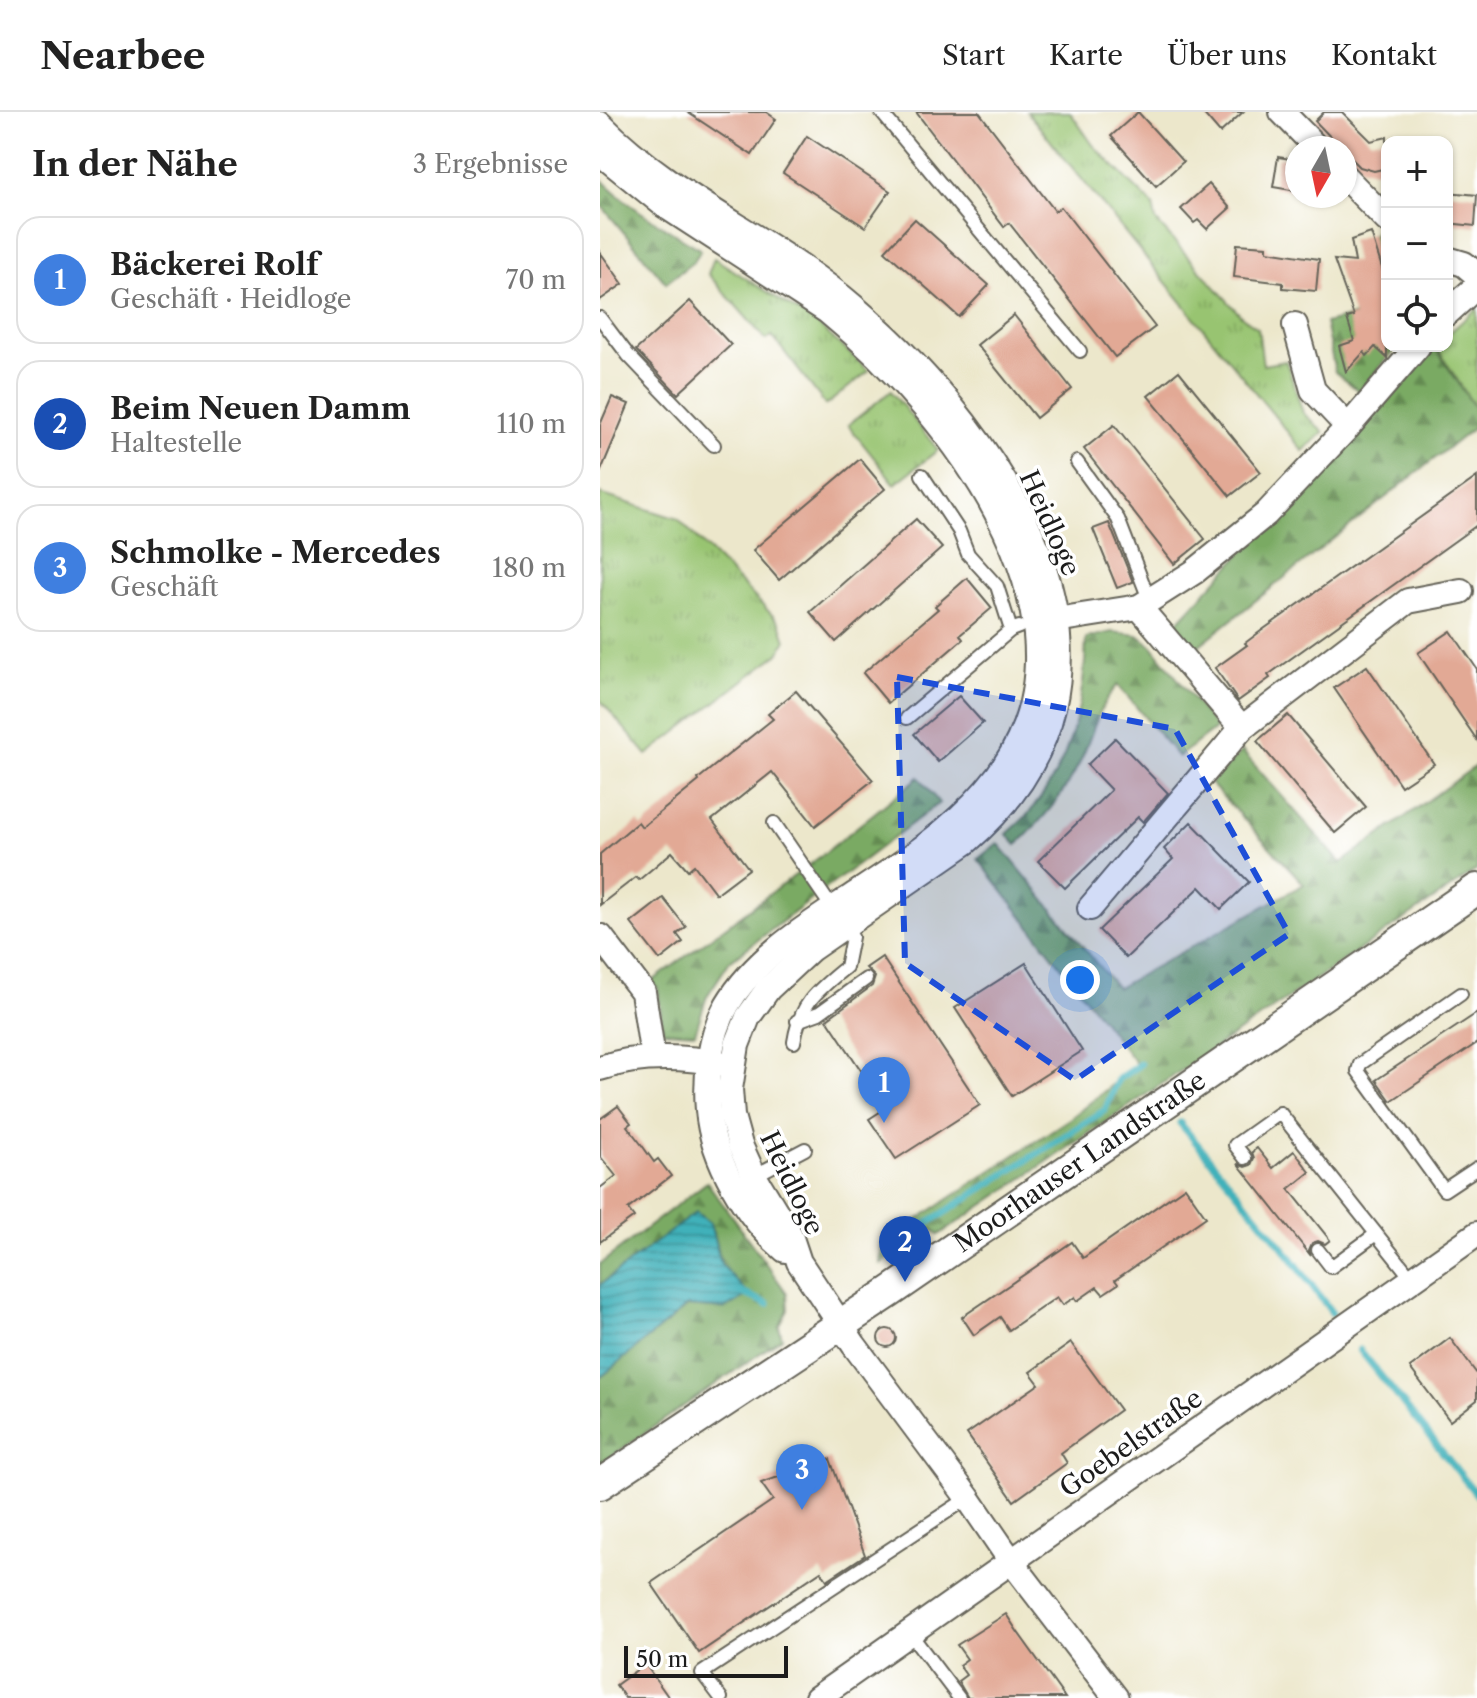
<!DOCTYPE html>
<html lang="de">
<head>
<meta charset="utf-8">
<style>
	:root { --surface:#fff; --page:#f2f2f2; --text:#222; --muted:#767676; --line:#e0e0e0; --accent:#1f6fb2 }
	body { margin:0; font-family:"Libre Caslon Text",serif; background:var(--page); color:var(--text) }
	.controls { position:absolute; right:24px; top:24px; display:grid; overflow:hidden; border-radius:16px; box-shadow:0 2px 6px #0004 }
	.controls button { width:72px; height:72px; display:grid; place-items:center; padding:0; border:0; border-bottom:2px solid var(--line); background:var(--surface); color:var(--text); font:40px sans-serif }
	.compass { position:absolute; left:685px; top:24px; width:72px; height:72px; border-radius:50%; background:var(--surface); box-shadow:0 2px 6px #0004; rotate:189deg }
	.scale { position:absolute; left:24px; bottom:20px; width:164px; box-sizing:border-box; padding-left:8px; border:4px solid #1c1c1c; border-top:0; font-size:22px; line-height:28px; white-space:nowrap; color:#1c1c1c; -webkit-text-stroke:6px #fff; paint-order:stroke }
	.you { position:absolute; left:480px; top:868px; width:28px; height:28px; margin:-20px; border:6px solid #fff; border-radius:50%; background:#1a73e8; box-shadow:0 0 0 12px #1a73e833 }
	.badge { display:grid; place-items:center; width:52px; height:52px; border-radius:50%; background:var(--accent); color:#fff; font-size:26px; font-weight:700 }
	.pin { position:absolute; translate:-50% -66px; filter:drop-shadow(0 2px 4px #0008) }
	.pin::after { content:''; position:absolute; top:42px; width:28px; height:24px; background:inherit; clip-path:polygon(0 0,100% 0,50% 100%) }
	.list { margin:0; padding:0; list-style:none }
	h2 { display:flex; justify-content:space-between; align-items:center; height:104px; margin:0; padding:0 32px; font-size:34px }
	h2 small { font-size:26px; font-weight:400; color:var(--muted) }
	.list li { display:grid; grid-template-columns:52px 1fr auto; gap:24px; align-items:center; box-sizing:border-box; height:128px; margin:0 16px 16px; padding:0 16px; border:2px solid var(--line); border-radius:24px }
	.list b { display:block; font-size:30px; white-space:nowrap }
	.list p { margin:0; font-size:26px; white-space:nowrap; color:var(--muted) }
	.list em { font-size:26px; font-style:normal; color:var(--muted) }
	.icon { flex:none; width:44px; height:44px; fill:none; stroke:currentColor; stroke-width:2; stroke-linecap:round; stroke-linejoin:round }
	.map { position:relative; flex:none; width:877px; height:1586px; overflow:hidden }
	header { display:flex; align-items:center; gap:48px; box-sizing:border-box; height:112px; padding:0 40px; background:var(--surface); border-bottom:2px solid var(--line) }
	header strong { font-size:38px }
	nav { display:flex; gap:44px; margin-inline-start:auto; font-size:28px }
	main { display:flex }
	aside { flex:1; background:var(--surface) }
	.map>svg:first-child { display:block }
	.grass { fill:url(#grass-tufts); stroke:#5a7046; stroke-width:2 }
	.forest { fill:url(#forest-firs); stroke:#4b6340; stroke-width:2 }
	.water { fill:url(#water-rules); stroke:#2e666b; stroke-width:2 }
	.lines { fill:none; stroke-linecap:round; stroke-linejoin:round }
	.stream { stroke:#41b1ba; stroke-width:7 }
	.building { fill:#e2a995 }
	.service-casing { stroke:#656359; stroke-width:16 }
	.minor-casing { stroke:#656359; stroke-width:28 }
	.tertiary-casing { stroke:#656359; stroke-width:34 }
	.service { stroke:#fff; stroke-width:12 }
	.minor { stroke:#fff; stroke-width:24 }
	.tertiary { stroke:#fff; stroke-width:30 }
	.marked { fill:#1d4ed8; fill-opacity:0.2; stroke:#1d4ed8; stroke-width:6; stroke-dasharray:16 10; stroke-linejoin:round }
	.labels { text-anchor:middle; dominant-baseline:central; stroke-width:7; stroke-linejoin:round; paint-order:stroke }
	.street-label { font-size:26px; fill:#1c1c1c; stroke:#fff }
</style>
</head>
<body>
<header>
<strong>Nearbee</strong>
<nav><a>Start</a><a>Karte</a><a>Über uns</a><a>Kontakt</a></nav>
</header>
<main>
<aside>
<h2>In der Nähe<small>3 Ergebnisse</small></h2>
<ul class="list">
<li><span class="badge" style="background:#3f7fe0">1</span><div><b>Bäckerei Rolf</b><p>Geschäft · Heidloge</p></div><em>70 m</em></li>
<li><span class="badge" style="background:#1a4fb4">2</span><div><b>Beim Neuen Damm</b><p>Haltestelle</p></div><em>110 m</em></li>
<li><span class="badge" style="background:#3f7fe0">3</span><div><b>Schmolke - Mercedes</b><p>Geschäft</p></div><em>180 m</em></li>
</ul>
</aside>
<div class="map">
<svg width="877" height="1586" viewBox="0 0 877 1586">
	<defs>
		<pattern id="grass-tufts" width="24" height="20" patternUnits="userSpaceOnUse" patternTransform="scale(2)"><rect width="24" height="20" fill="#98c471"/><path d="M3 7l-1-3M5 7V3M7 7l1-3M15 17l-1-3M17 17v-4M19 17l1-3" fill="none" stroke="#82a861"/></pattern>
		<pattern id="forest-firs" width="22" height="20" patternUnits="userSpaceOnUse" patternTransform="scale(2)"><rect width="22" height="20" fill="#7aaa63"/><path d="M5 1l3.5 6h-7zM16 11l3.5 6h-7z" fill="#638a51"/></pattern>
		<pattern id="water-rules" width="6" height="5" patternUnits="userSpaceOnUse" patternTransform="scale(2)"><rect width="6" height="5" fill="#41b1ba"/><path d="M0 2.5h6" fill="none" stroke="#368f96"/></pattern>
	</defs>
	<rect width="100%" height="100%" fill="#fff"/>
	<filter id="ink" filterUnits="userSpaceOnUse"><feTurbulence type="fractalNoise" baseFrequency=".0125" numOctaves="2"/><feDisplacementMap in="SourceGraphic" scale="16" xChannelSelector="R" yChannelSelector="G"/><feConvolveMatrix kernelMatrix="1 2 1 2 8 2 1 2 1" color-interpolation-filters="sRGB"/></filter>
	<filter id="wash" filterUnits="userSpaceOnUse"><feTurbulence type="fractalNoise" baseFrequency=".006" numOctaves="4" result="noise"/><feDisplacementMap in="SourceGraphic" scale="32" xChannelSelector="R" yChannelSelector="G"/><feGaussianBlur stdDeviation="1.8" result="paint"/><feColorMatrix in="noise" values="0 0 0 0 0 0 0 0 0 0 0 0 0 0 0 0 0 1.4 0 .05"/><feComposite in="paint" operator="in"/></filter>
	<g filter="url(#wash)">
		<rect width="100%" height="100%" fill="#ece7cb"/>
		<g class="grass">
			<path d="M 427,0 L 470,0 L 493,33 L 553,93 L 556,109 L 642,205 L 658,216 L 663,253 L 686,249 L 703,301 L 724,320 L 703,339 Z"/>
			<path d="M 114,146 L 216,211 L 269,259 L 226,293 L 172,224 L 166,228 L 108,162 Z"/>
			<path d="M 877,196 L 877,299 L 836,234 L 847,234 L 847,223 Z"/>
			<path d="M 291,279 L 338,338 L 295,372 L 248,313 Z"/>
			<path d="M 0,382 L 78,407 L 180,511 L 186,528 L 179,541 L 47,643 L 0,588 Z"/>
		</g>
		<g class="forest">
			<path d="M 0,66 C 29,96 66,116 101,138 L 93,150 L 66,171 L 0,92 Z"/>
			<path d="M 776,119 L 787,130 L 787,234 L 798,234 L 759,279 L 735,260 L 725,211 L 756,203 L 759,137 Z"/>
			<path d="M 834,234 L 877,299 L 877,313 L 592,539 L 573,515 Z"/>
			<path d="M 512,520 L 538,523 L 552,534 L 616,616 L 578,645 L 518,573 C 497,594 492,627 479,652 C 463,684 442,708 417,733 L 407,722 C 415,714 426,706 433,696 C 472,648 485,585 486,526 Z"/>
			<path d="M 642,639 L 741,751 L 877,653 L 877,758 L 339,1123 L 332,1117 L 280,1152 L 282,1131 L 472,1005 L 537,953 L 378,747 L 398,731 L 517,876 L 704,772 L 610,671 Z"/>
			<path d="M 319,665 L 339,691 L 130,849 L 107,884 L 95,921 L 63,919 L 58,877 L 51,870 L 221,744 Z"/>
			<path d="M 107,1070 L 187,1181 L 188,1198 L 179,1215 L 182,1226 L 0,1352 L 0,1266 L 87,1194 L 124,1197 L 121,1152 L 110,1111 L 43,1141 L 0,1173 L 0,1152 Z"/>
		</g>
		<path class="water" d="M 96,1100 L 110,1111 L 121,1152 L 149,1183 L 124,1197 L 87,1194 L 0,1266 L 0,1173 Z"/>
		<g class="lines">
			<g class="stream">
				<path d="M 580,1011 L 690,1144 L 732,1201"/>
				<path d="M 286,1138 L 505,998 L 518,967 L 540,952"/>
				<path d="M 140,1180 L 168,1192"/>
				<path d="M 760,1238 L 877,1383"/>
			</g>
		</g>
		<g id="blocks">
			<g class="building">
				<path d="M 87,0 L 166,0 L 176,7 L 152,43 Z"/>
				<path d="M 316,0 L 379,0 L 455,99 L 461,95 L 555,215 L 515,245 L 409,111 L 404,115 Z"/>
				<path d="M 538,0 L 583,50 L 556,74 L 511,24 Z"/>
				<path d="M 602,0 L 643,0 L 620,21 Z"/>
				<path d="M 724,0 L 742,0 L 771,29 L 787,25 L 787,56 L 774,59 L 760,55 L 745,40 L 745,36 L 741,36 L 715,9 Z"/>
				<path d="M 207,24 L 290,79 L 265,115 L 183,61 Z"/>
				<path d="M 678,45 L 697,48 L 697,79 L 673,75 Z"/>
				<path d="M 609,72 L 630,96 L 607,117 L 598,108 L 594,111 L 581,97 Z"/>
				<path d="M 847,80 L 877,83 L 875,114 L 847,111 Z"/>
				<path d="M 315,107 L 389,173 L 359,205 L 285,139 Z"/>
				<path d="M 771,121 L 787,172 L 787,246 L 775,235 L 767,244 L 764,240 L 746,260 L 739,234 L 754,229 L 747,206 L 754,204 L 734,148 L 755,150 L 751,128 Z"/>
				<path d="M 637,132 L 667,134 L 667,139 L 719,147 L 716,179 L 683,176 L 683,171 L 634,165 Z"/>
				<path d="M 0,140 L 23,172 L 0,188 Z"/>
				<path d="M 90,189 L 131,233 L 78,282 L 36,238 Z"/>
				<path d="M 414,203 L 472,277 L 436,306 L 377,233 Z"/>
				<path d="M 579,259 L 661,360 L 630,384 L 548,284 Z"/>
				<path d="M 12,285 L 29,292 L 0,361 L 0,313 Z"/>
				<path d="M 514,313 L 605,427 L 574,452 L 484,337 Z"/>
				<path d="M 260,347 L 285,377 L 179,468 L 153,438 Z"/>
				<path d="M 877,365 L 877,413 L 668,563 L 670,566 L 638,589 L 615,556 L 647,533 L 645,531 L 661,519 Z"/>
				<path d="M 316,407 L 342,436 L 236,530 L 210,500 Z"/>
				<path d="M 509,411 L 533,470 L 517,476 L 493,417 Z"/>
				<path d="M 367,466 L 392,496 L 360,523 L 363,527 L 288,591 L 263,561 L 338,497 L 335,494 Z"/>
				<path d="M 851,519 L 877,557 L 877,628 L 818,541 Z"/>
				<path d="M 767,554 L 834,652 L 801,674 L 734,576 Z"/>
				<path d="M 196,579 L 273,668 L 215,714 L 172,660 L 112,708 L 149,757 L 116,782 L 94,753 L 88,758 L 72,740 L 39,768 L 36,765 L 0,793 L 0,742 L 38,710 L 42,715 L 99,669 L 98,667 L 173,607 L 168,602 Z"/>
				<path d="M 359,584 L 383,611 L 338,650 L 314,622 Z"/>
				<path d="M 688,603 L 766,695 L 735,721 L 657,629 Z"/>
				<path d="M 515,626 L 568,681 L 543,710 L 538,705 L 465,776 L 438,749 L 511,678 L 487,653 Z"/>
				<path d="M 591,710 L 649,770 L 621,797 L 600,775 L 526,846 L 499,818 L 573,747 L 564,737 Z"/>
				<path d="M 63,786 L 86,815 L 77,822 L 83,830 L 60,848 L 31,811 Z"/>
				<path d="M 282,845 L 380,993 L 296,1047 L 269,1007 L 286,996 L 227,907 L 272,874 L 275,865 L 266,856 Z"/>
				<path d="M 426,851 L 482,939 L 412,984 L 355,896 Z"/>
				<path d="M 877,901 L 877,931 L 791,989 L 776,968 Z"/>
				<path d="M 18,994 L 31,1011 L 27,1014 L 41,1032 L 54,1050 L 58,1047 L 71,1064 L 28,1097 L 34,1105 L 0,1130 L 0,1076 L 16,1064 L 0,1044 L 0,1007 Z"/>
				<path d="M 657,1036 L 673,1056 L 694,1039 L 710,1060 L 689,1077 L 730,1128 L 725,1132 L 718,1129 L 712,1131 L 709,1138 L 711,1144 L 638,1052 L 645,1055 L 651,1053 L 654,1046 L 652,1040 Z"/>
				<path d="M 585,1075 L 606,1105 L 515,1168 L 518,1172 L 503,1182 L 497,1175 L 477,1189 L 475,1185 L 463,1193 L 457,1185 L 409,1218 L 400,1205 L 374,1223 L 362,1205 L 472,1130 L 483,1146 Z"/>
				<circle cx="287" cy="1226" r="9"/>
				<path d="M 850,1226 L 877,1262 L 877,1288 L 850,1309 L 810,1256 Z"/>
				<path d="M 471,1231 L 520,1298 L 461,1341 L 467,1351 L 414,1389 L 367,1322 L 439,1272 L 430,1260 Z"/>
				<path d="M 230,1347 L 265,1443 L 227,1468 L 221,1459 L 99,1541 L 51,1471 L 173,1388 L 161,1371 Z"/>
				<path d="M 406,1502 L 417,1519 L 465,1586 L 368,1586 L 358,1569 L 366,1563 L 359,1553 L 367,1547 L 357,1533 Z"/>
				<path d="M 45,1552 L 69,1586 L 25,1586 L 16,1573 Z"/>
			</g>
		</g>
	</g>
	<g filter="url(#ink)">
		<use href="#blocks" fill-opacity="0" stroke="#656359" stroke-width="2"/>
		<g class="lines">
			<g class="service-casing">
				<g id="service">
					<path d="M 281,0 L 480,239"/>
					<path d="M 0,206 L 28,243 L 114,333"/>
					<path d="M 477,350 L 518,407 L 549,487"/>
					<path d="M 322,363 L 359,419 L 368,442 L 397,474 L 411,518"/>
					<path d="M 307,606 L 411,518 L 419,515"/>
					<path d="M 174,711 L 252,825 L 246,855 C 217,879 200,891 194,930"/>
					<path d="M 861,882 L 760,952 L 758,959 L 844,1078 L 877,1056"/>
					<path d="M 197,909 L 219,901 L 266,867"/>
					<path d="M 645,1046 L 635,1033 L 680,1001 L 813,1168"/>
					<path d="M 150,1066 L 205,1037"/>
					<path d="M 718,1138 L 731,1155 L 776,1122"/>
					<path d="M 309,1520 L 359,1586"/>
					<path d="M 121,1586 L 102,1561 L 368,1386"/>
				</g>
			</g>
			<g class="minor-casing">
				<g id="minor">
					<path d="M 682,0 L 717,36"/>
					<path d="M 0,12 C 75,88 175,127 255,196 C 408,327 563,563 366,730 L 211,837 L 168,877 L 148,905 L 137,933 L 130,977 L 132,1004 L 140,1033 L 154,1064 L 190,1123 L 199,1150 L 213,1171 L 254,1233 L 368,1386 L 411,1449 L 516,1586"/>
					<path d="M 0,41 L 64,93 L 227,199 C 352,301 524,521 386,678 C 349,721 301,752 254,783 C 209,813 156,844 127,893 C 110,924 105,963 108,998 C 112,1048 147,1106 185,1138"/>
					<path d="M 745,65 L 787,108"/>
					<path d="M 847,147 L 864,152 L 877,163"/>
					<path d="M 847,201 L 877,174"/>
					<path d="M 695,213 L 713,278 L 748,315"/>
					<path d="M 539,495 L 642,616 L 808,489 L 861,479"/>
					<path d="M 443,510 L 539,495 L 594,460 L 666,402 L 748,315 L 818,234"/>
					<path d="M 490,796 L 642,616"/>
					<path d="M 1,825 L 43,880 L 53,946"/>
					<path d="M 0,956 C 41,942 83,944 125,952"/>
					<path d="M 217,1586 L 877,1122"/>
				</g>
			</g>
			<g class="tertiary-casing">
				<g id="tertiary">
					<path id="s1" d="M 0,1372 L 290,1180 L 877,777"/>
				</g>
			</g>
			<use href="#service" class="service"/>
			<use href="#minor" class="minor"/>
			<use href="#tertiary" class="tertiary"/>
		</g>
	</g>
	<path class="marked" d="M 297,565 L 575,617 L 689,822 L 475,968 L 305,851 Z"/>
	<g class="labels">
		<g class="street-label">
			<text transform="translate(450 411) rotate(66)">Heidloge</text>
			<text stroke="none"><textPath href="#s1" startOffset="578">Moorhauser Landstraße</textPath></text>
			<text transform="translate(192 1071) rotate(64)">Heidloge</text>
			<text transform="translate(531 1331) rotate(-35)">Goebelstraße</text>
		</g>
	</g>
</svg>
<div class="controls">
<button>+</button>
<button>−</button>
<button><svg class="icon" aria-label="locate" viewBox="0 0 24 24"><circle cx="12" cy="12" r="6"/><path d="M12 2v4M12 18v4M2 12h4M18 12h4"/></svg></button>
</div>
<svg class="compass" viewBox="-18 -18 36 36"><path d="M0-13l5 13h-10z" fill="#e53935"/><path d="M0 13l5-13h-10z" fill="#767676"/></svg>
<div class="scale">50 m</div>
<div class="you"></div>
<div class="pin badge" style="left:284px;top:1011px;background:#3f7fe0">1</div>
<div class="pin badge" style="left:305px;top:1170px;background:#1a4fb4">2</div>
<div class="pin badge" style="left:202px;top:1398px;background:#3f7fe0">3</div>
</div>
</main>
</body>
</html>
